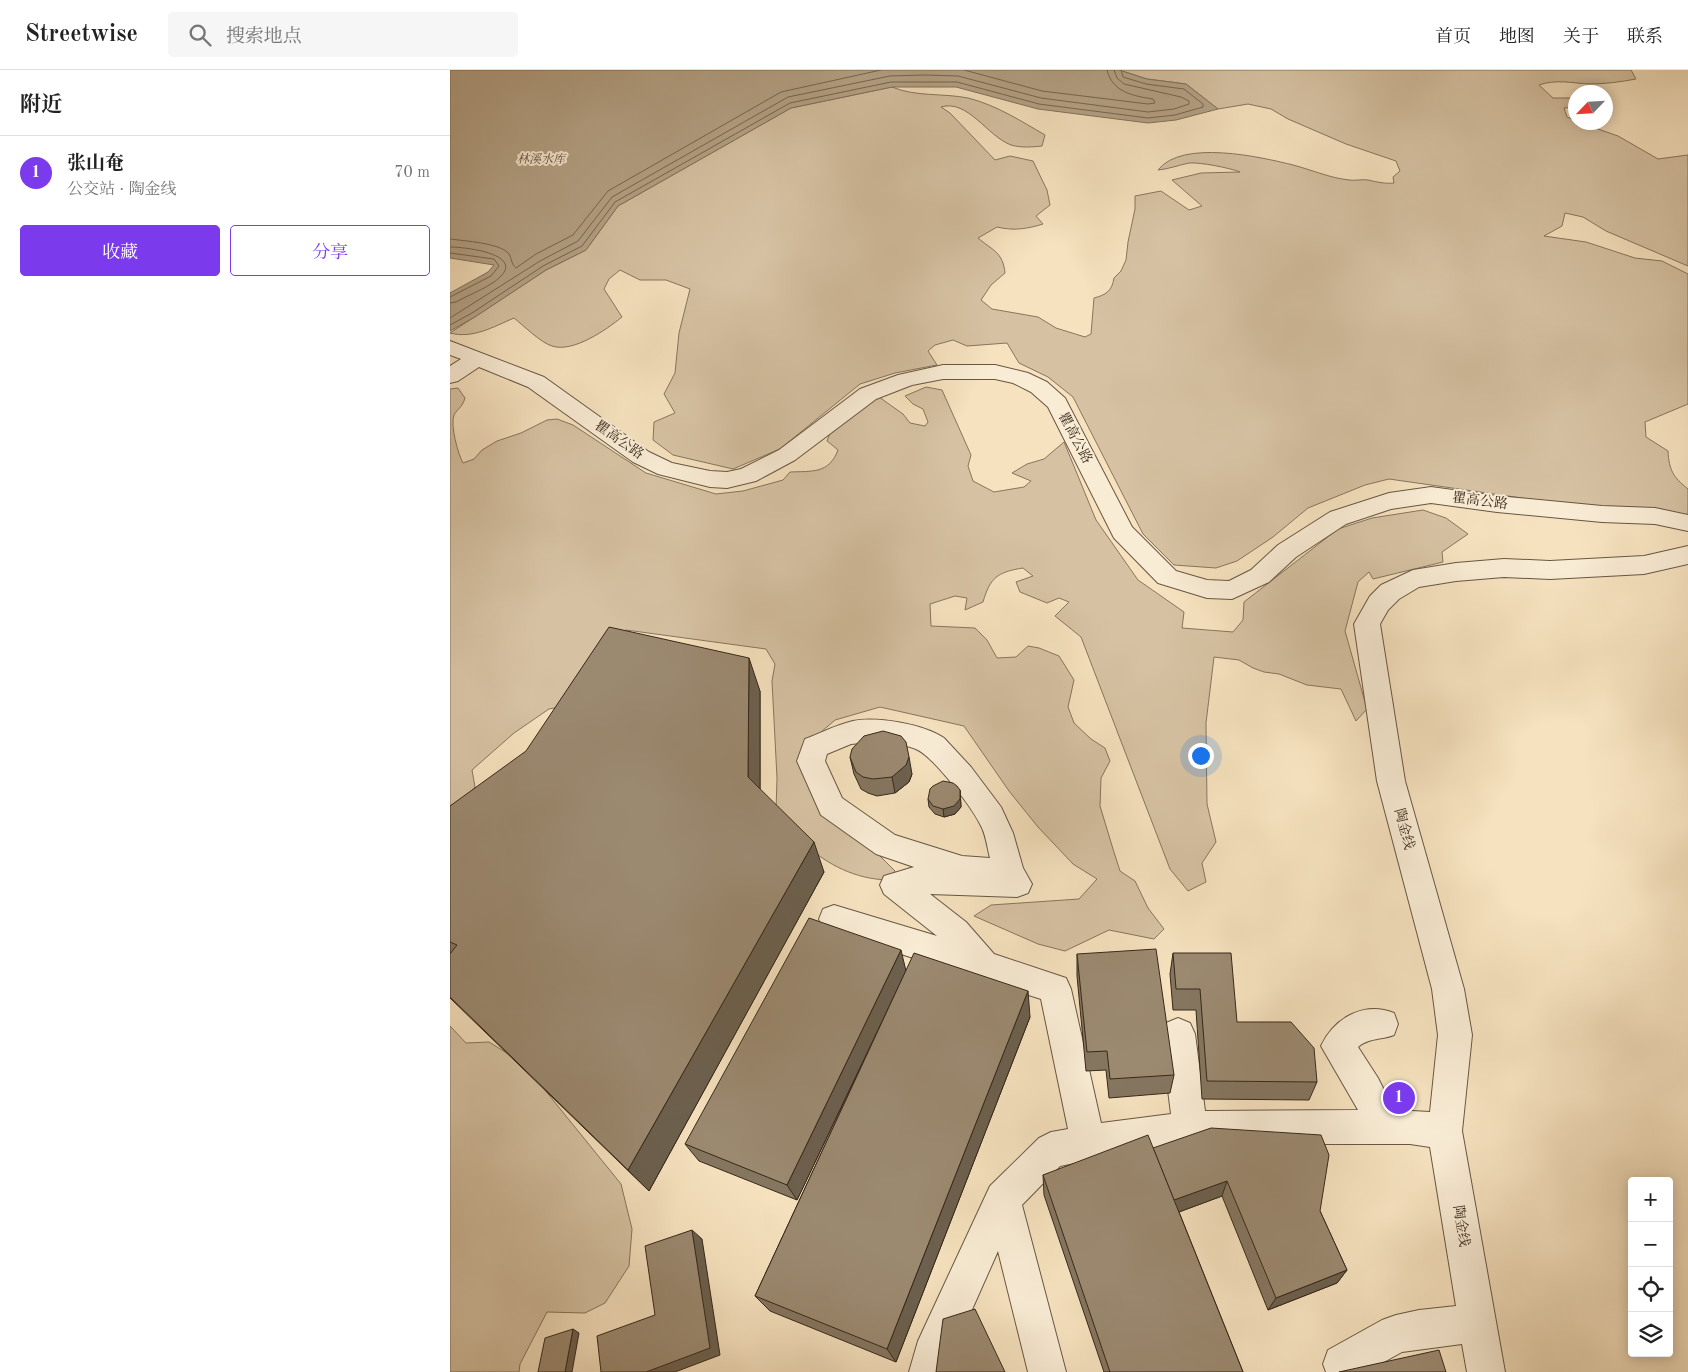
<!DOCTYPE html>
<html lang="zh">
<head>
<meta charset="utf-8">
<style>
	:root { --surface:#fff; --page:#f6f6f6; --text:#222; --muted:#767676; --line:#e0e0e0; --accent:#7c3aed }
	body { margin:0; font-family:"Old Standard TT","Noto Serif SC",serif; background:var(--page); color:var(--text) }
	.controls { position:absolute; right:15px; bottom:15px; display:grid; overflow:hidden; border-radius:5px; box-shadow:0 2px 12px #0003 }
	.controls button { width:45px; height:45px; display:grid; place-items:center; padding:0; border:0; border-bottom:1px solid var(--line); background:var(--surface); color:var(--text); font:25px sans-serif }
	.compass { position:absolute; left:1118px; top:15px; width:45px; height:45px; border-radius:50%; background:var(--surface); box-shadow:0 2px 12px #0003; rotate:245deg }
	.you { position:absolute; left:750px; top:685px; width:18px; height:18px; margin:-12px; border:4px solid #fff; border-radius:50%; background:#1a73e8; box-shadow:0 0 0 8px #1a73e833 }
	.badge { display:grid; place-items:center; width:32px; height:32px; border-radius:50%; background:var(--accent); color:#fff; font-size:16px; font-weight:700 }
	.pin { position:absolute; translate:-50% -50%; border:2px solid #fff; box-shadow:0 1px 5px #0006 }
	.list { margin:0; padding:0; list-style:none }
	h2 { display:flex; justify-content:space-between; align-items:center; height:65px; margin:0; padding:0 20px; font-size:21px }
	h2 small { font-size:16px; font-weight:400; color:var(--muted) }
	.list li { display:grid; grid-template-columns:32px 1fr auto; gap:15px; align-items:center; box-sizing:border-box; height:75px; padding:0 20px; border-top:1px solid var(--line) }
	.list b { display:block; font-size:19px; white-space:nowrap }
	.list p { margin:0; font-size:16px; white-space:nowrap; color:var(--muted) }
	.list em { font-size:16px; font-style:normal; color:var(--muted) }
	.actions { display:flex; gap:10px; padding:15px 20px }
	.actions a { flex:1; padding:11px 0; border:1px solid var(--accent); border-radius:5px; text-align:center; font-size:18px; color:var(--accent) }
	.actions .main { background:var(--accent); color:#fff }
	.icon { flex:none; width:28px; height:28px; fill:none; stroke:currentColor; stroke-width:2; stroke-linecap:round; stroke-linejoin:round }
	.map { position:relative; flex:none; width:1238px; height:1302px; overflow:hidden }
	header { display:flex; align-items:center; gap:30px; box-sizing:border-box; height:70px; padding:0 25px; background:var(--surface); border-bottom:1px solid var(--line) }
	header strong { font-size:24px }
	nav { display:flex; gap:28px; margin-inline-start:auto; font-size:18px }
	.search { width:350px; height:45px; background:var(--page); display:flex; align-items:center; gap:12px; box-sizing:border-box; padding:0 18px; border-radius:5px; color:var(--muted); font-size:19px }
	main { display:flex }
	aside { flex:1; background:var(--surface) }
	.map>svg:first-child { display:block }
	.green { fill:#d6c2a3; stroke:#87755e }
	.water { fill:#b5a387; stroke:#83725b }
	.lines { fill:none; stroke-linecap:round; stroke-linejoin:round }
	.shore { stroke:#766650; stroke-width:1 }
	.minor-casing { stroke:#685643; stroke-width:2 }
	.minor { fill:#f9ecd5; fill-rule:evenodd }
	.wall { fill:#857660; stroke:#38281a }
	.shaded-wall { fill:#6c604e; stroke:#38281a }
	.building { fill:#9b8970; stroke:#38281a }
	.labels { text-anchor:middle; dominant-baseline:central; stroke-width:4; stroke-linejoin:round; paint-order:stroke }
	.far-water-label { font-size:12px; font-style:italic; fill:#5e4d3b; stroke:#f9ecd5 }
	.street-label { font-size:14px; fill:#38281a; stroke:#f9ecd5 }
</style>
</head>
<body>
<header>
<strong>Streetwise</strong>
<div class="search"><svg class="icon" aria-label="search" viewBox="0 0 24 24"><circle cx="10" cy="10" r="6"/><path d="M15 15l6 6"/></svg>搜索地点</div>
<nav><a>首页</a><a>地图</a><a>关于</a><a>联系</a></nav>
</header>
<main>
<aside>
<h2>附近<small></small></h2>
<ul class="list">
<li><span class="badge">1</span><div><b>张山奄</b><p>公交站 · 陶金线</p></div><em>70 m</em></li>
</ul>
<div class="actions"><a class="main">收藏</a><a>分享</a></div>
</aside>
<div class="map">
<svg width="1238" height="1302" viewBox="0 0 1238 1302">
	<rect width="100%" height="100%" fill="#f6e2bf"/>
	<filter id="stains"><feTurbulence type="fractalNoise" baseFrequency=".004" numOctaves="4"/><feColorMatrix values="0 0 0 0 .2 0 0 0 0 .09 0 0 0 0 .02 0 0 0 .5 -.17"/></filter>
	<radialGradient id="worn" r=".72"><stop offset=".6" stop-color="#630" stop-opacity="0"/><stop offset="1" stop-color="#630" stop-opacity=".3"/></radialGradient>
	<g class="green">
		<path d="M 669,0 L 1181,0 L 1186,9 C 1170,12 1155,14 1139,14 C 1121,13 1106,9 1089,15 L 1103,28 L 1124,28 L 1125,37 L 1114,38 L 1117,47 L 1125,50 L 1126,52 L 1131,53 L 1168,66 L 1208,89 L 1238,85 L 1238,196 L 1156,161 L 1133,147 L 1115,143 L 1112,156 L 1094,166 L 1136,172 L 1185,188 L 1212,191 L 1238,204 L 1238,334 L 1195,352 L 1196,367 L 1218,381 C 1219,400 1223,407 1238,419 L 1238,456 L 1221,457 L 1142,438 L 939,409 L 915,415 L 858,438 L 823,467 L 787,491 L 766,498 L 724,495 L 693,464 L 623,327 L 598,307 L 569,293 L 557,273 L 517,276 L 503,270 L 485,275 L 478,281 L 487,295 L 445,303 L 410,314 L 330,379 L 283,399 L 223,385 L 203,370 L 204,352 L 225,343 L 214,324 L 225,303 L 229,263 L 240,219 L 216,210 L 190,210 L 170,200 L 159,209 L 154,219 L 172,247 C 156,260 123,283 102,276 C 91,273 73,255 64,248 C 43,257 23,269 0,263 L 96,200 L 136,180 L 168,136 L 341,38 L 442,17 C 466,27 493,23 518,28 C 546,35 571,51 595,65 L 592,76 C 582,77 571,78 561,75 C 537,66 518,29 491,37 L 500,43 L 545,90 L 560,86 L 583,91 L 597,120 L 600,135 L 586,146 L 593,154 C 577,159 563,161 547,157 L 528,168 C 542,180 553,182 555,203 L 541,215 L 531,230 L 542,239 L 588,247 L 606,258 L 635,267 L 641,264 L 644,228 C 656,225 662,221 664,208 L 671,201 L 676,190 L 678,172 L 685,139 L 685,126 L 711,121 L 739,140 L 752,136 L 722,110 L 751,103 L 790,102 C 780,98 750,92 739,93 C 729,95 719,99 708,100 C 732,69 811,87 843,95 C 862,100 880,108 899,110 C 905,111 912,109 918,110 C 927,112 935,114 944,113 L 943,107 L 950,101 L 946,91 L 896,74 L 838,49 L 821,39 L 798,34 L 768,39 L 736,14 L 697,9 Z"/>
		<path d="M 476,317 L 492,320 L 521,385 L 518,396 L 523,411 L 544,422 L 574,417 L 581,411 L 562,403 L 577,394 L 594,389 L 614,372 L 646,450 L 688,510 L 734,542 L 732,558 L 783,562 L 793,550 L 794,532 L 888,459 L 922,448 L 973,440 L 996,448 L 1018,464 L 992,482 L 993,492 L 923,509 L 919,502 L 908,512 L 895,561 L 917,639 L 906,651 L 891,619 L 857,615 L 829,604 L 814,602 L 803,598 L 789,590 L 764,587 L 756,653 L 757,734 L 766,772 L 752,793 L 756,812 L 738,821 L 720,799 L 631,567 L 605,546 L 619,532 L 609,528 L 597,533 L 570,522 L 566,512 L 583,506 L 573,498 C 547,502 540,508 533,532 L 515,540 L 517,528 L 505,526 L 480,534 L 481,556 L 525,558 L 537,570 L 547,588 L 566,587 L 578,576 L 589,578 L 609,586 L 624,610 L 618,637 L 624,653 L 641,669 L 655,678 L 660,691 L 651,708 L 650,736 L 663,779 L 670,801 L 685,811 L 698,838 L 714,859 L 704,869 L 659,860 L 615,881 L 588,874 L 524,846 L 541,835 L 629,829 L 647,809 L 623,794 L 588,757 L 559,721 L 514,656 L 430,637 L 385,650 L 370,663 L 367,700 L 407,768 L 431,787 L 445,801 L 438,810 C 405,809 378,795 353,773 C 343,764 334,751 326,740 L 327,708 L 322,611 L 325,594 L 316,579 L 176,560 L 167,573 L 145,630 L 99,639 L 64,663 L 22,700 L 25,717 L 16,729 L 0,738 L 0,319 L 8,318 L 15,328 C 12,338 8,338 4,345 C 0,355 8,384 13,393 L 24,389 L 32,380 L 47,371 L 71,363 L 97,350 L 107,349 L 123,355 L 196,403 L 266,424 L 293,421 L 333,410 L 340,402 C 362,401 379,404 388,380 L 377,371 L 380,363 L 429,327 L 453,344 L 460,353 L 475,356 L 478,352 L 473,339 L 463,334 L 455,326 Z"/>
		<path d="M 0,956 L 16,973 L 39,972 L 73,993 L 171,1114 L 182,1159 L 179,1196 L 155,1233 L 135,1243 L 97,1242 L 70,1294 L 69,1302 L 0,1302 Z"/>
	</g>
	<path class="water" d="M 0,0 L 669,0 L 697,9 L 736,14 L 768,39 L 726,50 L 698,53 L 588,39 L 506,17 L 442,17 L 341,38 L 168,136 L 136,180 L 96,200 L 25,247 L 0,261 L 0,223 L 38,202 L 44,195 L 0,188 Z"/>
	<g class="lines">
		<g class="shore">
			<path d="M 514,0 L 592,21 L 698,34 L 705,33 L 703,29 C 683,26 662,22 657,0"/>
			<path d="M 0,169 C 14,171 51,173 59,184 C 62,189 61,194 66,198 L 86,184 L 123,165 L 158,121 L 331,22 L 431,0"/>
			<path d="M 0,177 C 17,177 82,185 44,212 C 33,220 18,225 6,232 L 0,233"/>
			<path d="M 0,183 L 44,189 L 49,196 L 41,206 L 0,227"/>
			<path d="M 0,248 L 90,191 L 128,171 L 162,127 L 338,27 L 440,6 L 475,5 L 508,6 L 591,28 L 698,42 L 724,39 L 739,34 L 739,31 L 731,27 L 674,14 L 667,8 L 664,0"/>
			<path d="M 0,255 L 22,243 L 93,196 L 132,176 L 165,132 L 340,33 L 441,12 L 507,12 L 589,34 L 698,48 L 725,45 L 753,37 L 753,34 L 734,19 L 696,14 L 673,7 L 671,0"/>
		</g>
		<g class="minor-casing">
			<g id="minor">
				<path d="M 0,271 L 94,307 L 199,382 L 222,393 L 260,401 L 277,402 L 291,399 L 329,380 L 410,319 L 448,305 L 493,295 L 545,295 L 578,303 L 597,312 L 615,328 L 682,457 L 726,501 L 757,510 L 779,511 L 801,500 L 828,475 L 880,442 L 939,423 L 981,417 L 1047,426 L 1152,436 L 1205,438 L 1238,445 L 1238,461 L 1205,454 L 1152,452 L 1047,442 L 981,433 L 941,439 L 896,454 L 846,487 L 819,512 L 782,529 L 757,528 L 708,513 L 664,468 L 598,337 L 581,322 L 563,313 L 545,309 L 493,309 L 462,315 L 426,329 L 345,390 L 306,411 L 277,418 L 260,417 L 208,404 L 183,392 L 78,317 L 29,297 L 8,311 L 0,313 L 0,296 L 11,289 L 0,285 Z"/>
				<path d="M 1238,476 L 1238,494 L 1194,504 L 1100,509 L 1054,507 L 1006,511 L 969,517 L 949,529 L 938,540 L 930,554 L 955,711 L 1014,919 L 1022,965 L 1012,1061 L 1055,1302 L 1017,1302 L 1012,1274 L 952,1282 L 916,1302 L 876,1302 L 873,1294 L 878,1280 L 932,1250 L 946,1245 L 969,1240 L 1006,1236 L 980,1077 L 960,1074 L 764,1074 L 669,1084 L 610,1096 L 572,1135 L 616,1302 L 578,1302 L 548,1181 L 501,1287 L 497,1302 L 459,1302 L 468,1271 L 540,1116 L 589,1068 L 601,1062 L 618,1059 L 591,929 L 373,859 L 369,849 L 373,839 L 384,835 L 487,866 L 434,824 L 430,815 L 434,806 L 464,797 L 426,784 L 371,745 L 347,691 L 355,669 C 371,663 386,655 403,651 C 426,646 474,654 494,668 L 521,697 L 551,737 L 563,763 L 573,798 L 582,814 L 578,823 L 567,827 L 480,824 L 516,852 L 544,884 L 616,908 L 621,919 L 651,1053 L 721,1044 L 711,964 L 716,953 L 728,948 L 740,953 L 745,964 L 755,1041 L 908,1040 L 871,976 C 884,948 914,931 944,943 L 948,954 L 944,965 C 931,970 918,968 908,977 L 928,1008 L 944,1040 L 980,1042 L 988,965 L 982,919 L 927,711 L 904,554 L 920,526 L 931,515 L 963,500 L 1006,493 L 1054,489 L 1100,491 L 1194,486 ZM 411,673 C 426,673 455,673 468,680 C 485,689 521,736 530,754 C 536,764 537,777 540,788 L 512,786 L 445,765 L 392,728 L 375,691 L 377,684 L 401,674 Z"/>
			</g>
		</g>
		<use href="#minor" class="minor"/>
	</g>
	<g class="wall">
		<path d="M 310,621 L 310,719 L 374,802 L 199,1121 L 0,928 L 0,736 Z"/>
		<path d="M 400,687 L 462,704 L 459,712 L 445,723 L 427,726 L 418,723 L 411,719 L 404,704 Z"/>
		<path d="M 510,720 L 511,737 L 505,744 L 494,747 L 485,744 L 479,737 L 478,729 Z"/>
		<path d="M 723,883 L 787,952 L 867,1012 L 859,1030 L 752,1029 L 746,940 L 723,940 L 720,904 Z"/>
		<path d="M 627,884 L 724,1005 L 720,1023 L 659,1028 L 656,1000 L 636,1001 L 627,906 Z"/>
		<path d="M 456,900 L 580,947 L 446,1292 L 320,1241 L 305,1226 L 426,965 L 347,1130 L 249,1091 L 235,1074 Z"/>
		<path d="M 703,1078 L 870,1141 L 897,1200 L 887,1213 L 818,1240 L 772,1126 L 729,1142 L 793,1302 L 654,1302 L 594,1125 L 593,1105 Z"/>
	</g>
	<g class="shaded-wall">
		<path d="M 299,588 L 310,621 L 310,738 L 298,707 Z"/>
		<path d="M 459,687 L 462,704 L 459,712 L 445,723 L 442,707 Z"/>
		<path d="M 510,720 L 511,737 L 505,744 L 494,747 L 493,739 Z"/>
		<path d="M 364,772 L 374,802 L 199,1121 L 178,1100 Z"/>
		<path d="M 451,880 L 456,901 L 347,1130 L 337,1115 Z"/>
		<path d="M 578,921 L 580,947 L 446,1292 L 437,1279 Z"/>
		<path d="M 777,1111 L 772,1126 L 718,1146 L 721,1131 Z"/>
		<path d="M 242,1160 L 252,1169 L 270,1285 L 225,1302 L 196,1302 Z"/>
		<path d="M 897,1200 L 887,1213 L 818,1240 L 826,1228 Z"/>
		<path d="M 123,1259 L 129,1263 L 122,1302 L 115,1302 Z"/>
	</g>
	<g class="building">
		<path d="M 159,557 L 299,588 L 298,707 L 364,772 L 178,1100 L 0,927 L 0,884 L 7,875 L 0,872 L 0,736 L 76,681 Z"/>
		<path d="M 433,661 L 451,666 L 456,672 L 459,687 L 456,695 L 442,707 L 423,709 L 413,707 L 406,702 L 400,687 L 402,679 L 414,666 Z"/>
		<path d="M 493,711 L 503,713 L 507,716 L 510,720 L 510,729 L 504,736 L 493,739 L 483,736 L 478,729 L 480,719 L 483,716 Z"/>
		<path d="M 359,848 L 451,880 L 337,1115 L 235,1074 Z"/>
		<path d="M 706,879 L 724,1005 L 660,1009 L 657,981 L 637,982 L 627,884 Z"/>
		<path d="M 464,883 L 578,921 L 437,1279 L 305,1226 Z"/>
		<path d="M 723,883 L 781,883 L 787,952 L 841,952 L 864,978 L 867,1012 L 757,1011 L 750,919 L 726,919 Z"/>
		<path d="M 761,1058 L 871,1065 L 879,1085 L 870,1141 L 897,1200 L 826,1228 L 777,1111 L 724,1130 L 703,1078 Z"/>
		<path d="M 698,1065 L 793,1302 L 660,1302 L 593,1105 Z"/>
		<path d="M 242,1160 L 260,1278 L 196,1302 L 151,1302 L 147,1266 L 205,1245 L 195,1176 Z"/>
		<path d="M 525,1239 L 555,1302 L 486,1302 L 493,1249 Z"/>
		<path d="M 123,1259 L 115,1302 L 88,1302 L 95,1268 Z"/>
		<path d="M 989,1280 L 996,1302 L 889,1302 Z"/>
	</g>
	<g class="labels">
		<g class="far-water-label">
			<text x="91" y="90">林溪水库</text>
		</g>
		<g class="street-label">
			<text transform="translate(625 368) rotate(62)">瞿高公路</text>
			<text transform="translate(169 370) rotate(35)">瞿高公路</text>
			<text transform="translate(1030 431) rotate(7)">瞿高公路</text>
			<text transform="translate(954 759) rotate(75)">陶金线</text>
			<text transform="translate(1011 1156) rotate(81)">陶金线</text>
		</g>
	</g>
	<rect width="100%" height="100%" filter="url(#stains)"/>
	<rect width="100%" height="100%" fill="url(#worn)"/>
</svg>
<div class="controls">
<button>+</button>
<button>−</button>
<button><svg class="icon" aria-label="locate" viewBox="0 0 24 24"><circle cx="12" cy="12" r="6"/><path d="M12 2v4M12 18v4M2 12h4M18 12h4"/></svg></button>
<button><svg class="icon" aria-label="layers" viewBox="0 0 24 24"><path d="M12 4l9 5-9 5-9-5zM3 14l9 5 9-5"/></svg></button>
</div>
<svg class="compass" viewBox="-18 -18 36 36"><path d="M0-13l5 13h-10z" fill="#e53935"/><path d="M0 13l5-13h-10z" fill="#767676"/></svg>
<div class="you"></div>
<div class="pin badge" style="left:949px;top:1028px">1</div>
</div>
</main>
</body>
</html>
